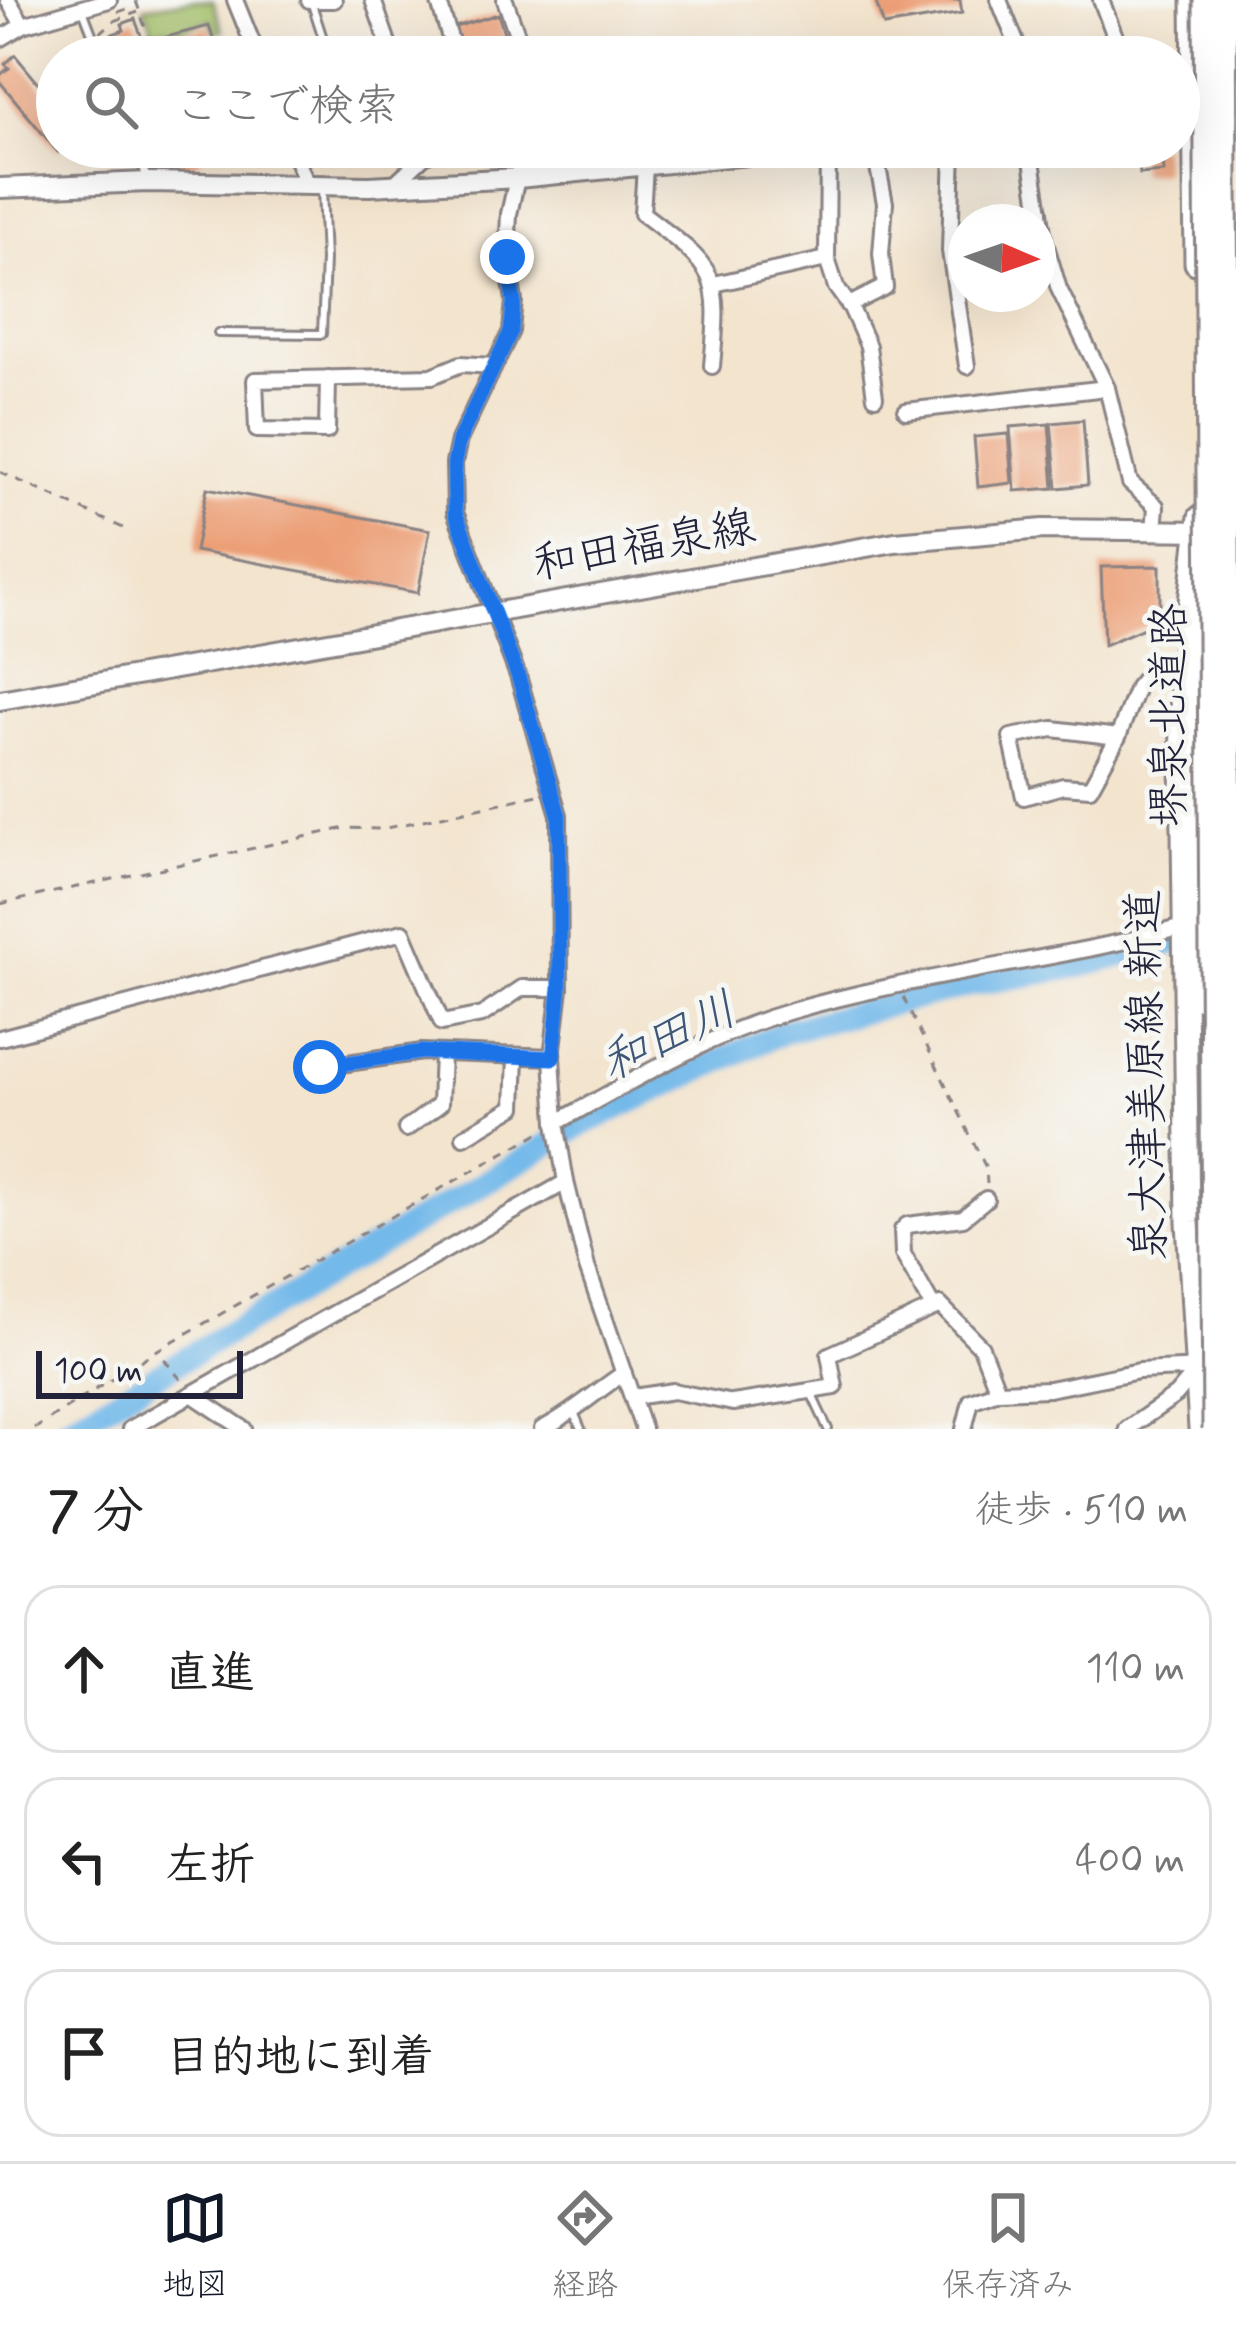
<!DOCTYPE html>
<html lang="ja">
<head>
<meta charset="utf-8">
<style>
	:root { --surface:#fff; --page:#f2f2f2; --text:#222; --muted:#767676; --line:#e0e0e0; --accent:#111827 }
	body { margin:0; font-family:Mynerve,"Klee One",sans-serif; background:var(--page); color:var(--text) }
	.compass { position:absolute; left:948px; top:204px; width:108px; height:108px; border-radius:50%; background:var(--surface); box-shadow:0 12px 48px #0002; rotate:92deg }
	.scale { position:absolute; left:36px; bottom:30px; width:207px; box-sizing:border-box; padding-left:12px; border:6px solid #22223b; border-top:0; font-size:33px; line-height:42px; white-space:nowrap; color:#22223b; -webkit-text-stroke:9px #f6f6f2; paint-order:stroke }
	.stop { position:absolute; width:36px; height:36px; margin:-27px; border:9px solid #1a73e8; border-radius:50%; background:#fff }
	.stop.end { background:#1a73e8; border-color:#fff; box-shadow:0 3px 12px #0008 }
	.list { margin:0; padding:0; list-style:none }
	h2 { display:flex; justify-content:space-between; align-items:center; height:156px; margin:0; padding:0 48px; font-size:51px }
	h2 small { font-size:39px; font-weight:400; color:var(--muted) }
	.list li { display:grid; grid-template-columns:78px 1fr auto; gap:36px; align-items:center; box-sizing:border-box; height:168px; margin:0 24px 24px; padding:0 24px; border:3px solid var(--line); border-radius:36px }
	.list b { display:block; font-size:45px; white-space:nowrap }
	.list em { font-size:39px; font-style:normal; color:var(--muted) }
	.icon { flex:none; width:66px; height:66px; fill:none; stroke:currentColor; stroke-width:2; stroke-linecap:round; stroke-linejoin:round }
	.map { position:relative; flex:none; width:1236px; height:1429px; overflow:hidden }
	.search { position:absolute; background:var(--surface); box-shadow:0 12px 48px #0002; left:36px; right:36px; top:36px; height:132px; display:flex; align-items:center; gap:30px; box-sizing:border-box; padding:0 42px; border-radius:66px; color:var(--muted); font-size:45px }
	.sheet { height:732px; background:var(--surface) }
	nav { display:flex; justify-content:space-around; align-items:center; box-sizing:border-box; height:168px; border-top:3px solid var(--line); background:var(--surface); font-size:33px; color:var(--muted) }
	nav a { display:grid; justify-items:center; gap:6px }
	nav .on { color:var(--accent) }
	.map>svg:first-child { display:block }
	.green { fill:#a3bf66; stroke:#627050; stroke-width:3 }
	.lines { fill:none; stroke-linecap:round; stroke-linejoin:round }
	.river { stroke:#73b9ea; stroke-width:24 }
	.building { fill:#ec9f76 }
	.service-casing { stroke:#8a8384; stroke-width:12 }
	.minor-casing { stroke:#8a8384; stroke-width:20 }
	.secondary-casing { stroke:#8a8384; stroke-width:24 }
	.primary-casing { stroke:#8a8384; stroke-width:27 }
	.trunk-casing { stroke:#8a8384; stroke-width:27 }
	.path { stroke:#8a8384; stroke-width:3; stroke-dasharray:9 9; stroke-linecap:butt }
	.service { stroke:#fff; stroke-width:6 }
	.minor { stroke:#fff; stroke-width:14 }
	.secondary { stroke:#fff; stroke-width:18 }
	.primary { stroke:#fff; stroke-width:21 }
	.trunk { stroke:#fff; stroke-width:21 }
	.trunk-bridge-casing { stroke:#8a8384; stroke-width:27; stroke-linecap:butt }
	.trunk-bridge { stroke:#fff; stroke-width:21 }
	.route { stroke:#1a73e8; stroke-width:15 }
	.labels { text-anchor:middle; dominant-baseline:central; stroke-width:10; stroke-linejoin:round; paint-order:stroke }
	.street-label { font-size:45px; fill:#22223b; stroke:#f6f6f2 }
	.water-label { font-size:48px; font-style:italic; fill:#3e5778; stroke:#f6f6f2 }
</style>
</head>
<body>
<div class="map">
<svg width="1236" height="1429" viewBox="0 0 1236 1429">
	<rect width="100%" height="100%" fill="#f6f6f2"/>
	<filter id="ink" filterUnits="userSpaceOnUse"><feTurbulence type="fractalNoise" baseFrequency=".00833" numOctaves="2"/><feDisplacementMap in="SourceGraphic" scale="24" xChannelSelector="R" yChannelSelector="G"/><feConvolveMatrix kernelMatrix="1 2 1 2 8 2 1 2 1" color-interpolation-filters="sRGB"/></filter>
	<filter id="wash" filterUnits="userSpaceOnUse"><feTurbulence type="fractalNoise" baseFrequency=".004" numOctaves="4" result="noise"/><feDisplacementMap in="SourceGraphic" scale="48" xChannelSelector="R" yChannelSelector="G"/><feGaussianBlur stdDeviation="2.7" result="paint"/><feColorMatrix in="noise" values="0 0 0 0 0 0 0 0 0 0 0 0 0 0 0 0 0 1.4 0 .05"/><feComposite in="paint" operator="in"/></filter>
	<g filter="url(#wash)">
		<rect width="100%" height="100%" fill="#f3e4ce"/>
		<path class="green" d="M 192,0 L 213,1 L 223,31 L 215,33 L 210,20 L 167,34 L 165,29 L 154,33 L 144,7 Z"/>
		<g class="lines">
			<path class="river" d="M 65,1429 L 587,1122 L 785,1031 L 969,985 L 1080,966 L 1202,935"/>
		</g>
		<g id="blocks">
			<g class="building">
				<path d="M 875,0 L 960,0 L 962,13 L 884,26 Z"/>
				<path d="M 498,14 L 506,39 L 463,52 L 455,27 Z"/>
				<path d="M 135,19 L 149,57 L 119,57 L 110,35 L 124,30 L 122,24 Z"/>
				<path d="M 209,26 L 217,50 L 196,57 L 173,57 L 166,37 Z"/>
				<path d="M 15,55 L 43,89 L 52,82 L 57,89 L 49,99 L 57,109 L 57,151 L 0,82 L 0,75 L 9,68 L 5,64 Z"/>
				<path d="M 196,147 L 201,161 L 183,167 L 180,161 L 162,167 L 156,148 Z"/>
				<path d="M 1137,147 L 1162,147 L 1164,172 L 1140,174 Z"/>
				<path d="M 1083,420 L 1088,485 L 1057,488 L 1051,423 Z"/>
				<path d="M 1049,424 L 1054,488 L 1015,491 L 1010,427 Z"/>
				<path d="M 1008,434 L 1012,483 L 978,487 L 974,437 Z"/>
				<path d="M 207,488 L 430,530 L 418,593 L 195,551 Z"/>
				<path d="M 1160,566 L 1160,621 L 1104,645 L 1101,567 Z"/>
			</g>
		</g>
	</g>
	<g filter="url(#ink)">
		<use href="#blocks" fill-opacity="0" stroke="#8a8384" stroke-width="3"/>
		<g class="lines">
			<g class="service-casing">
				<g id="service">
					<path d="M 312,4 L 329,57"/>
					<path d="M 83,10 L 101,57"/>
					<path d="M 135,147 L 147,178"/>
					<path d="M 218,333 L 322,334 L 325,260 L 322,189"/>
					<path d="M 812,1395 L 828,1429"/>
					<path d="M 574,1412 L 581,1429"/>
				</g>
			</g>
			<g class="minor-casing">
				<g id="minor">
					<path d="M 8,0 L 23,25"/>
					<path d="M 235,0 L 258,57"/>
					<path d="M 309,0 L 334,0"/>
					<path d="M 373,0 L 393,57"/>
					<path d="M 438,0 L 456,57"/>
					<path d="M 505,0 L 525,57"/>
					<path d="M 999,0 L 1022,57"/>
					<path d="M 1101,0 L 1123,57"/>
					<path d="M 0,39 L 23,25 L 109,0"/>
					<path d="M 292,147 L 307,185"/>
					<path d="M 524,147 L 509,214 L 507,257 L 514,301 L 511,331 L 459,440 L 454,463 L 455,512 L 518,676 L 559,815 L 560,988 L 552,1057 L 556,1123 L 566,1182 L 587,1267 L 643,1429"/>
					<path d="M 828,147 L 827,259 L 836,287 L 851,308 L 868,346 L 875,397"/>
					<path d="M 953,147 L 950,251 L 967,366"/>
					<path d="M 1030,147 L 1044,239 L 1059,289 L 1107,388 L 1130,483 L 1156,506 L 1154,532"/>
					<path d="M 645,167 L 642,213 C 717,270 721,271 712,366"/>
					<path d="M 394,184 L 423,157 L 440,147"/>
					<path d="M 985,222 L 1040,210"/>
					<path d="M 714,284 L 827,259"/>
					<path d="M 849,305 L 885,287 L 881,254 L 885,203 L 874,147"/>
					<path d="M 328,378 L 327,431 L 257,430 L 255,380 L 432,376 L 461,364 L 493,366"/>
					<path d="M 906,411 L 1107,388"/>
					<path d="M 1118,737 L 1053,729 L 1011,737 L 1024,797 L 1063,786 L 1090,788 L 1118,737 L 1137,687 L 1152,669 L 1182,668"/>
					<path d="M 0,1038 L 403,932 L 442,1023 L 482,1015 L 522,988 L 560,988"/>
					<path d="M 320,1067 L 422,1052 L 552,1057"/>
					<path d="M 556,1123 C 632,1081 705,1036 788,1012 C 917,974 1052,962 1183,927"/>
					<path d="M 406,1129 L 440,1104 L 442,1053"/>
					<path d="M 464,1137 L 514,1107 L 516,1056"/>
					<path d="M 933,1307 L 903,1254 L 902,1230 L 907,1225 L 963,1218 L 986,1199"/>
					<path d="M 193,1395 L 244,1429"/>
					<path d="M 634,1397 L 673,1391 L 733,1403 L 835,1387 L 829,1355 L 940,1305 L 981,1347 L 998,1391"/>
					<path d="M 130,1429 L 566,1182"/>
					<path d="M 542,1429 C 573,1413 595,1392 624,1373"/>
					<path d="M 964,1429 L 971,1401 L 998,1391 L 1049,1389 L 1139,1371 L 1203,1368"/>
					<path d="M 1127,1429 L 1176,1395 L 1197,1370"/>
				</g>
			</g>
			<g class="secondary-casing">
				<g id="secondary">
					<path d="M 0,188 L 148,182 L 369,186 L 518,178 L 828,147"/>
					<path d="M 0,700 L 895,542 L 1043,529 L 1211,531"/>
				</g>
			</g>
			<g class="primary-casing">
				<g id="primary">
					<path d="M 1193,0 L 1196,263"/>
					<path d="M 1236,0 L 1236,39"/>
					<path d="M 1200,1429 L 1188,1222 L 1181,678 L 1200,517"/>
				</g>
			</g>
			<g class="trunk-casing">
				<path id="trunk" d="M 1198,998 L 1194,676 L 1200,598"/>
			</g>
			<g class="path">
				<path d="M 136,1 L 151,44 L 160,41 L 165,57"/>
				<path d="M 118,12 L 130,8 L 132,14"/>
				<path d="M 100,33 L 114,21 L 138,12"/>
				<path d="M 224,45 L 234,41"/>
				<path d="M 216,57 L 227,53 L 220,34"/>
				<path d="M 0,472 L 123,528"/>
				<path d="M 0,904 L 345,828 L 382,829 L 538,795"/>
				<path d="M 903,997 L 986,1168 L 987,1184"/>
				<path d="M 164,1359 L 182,1381"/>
				<path d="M 34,1429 L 154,1352 L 544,1130"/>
			</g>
			<use href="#service" class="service"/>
			<use href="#minor" class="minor"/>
			<use href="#secondary" class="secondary"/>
			<use href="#primary" class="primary"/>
			<use href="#trunk" class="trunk"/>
			<g class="trunk-bridge-casing">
				<g id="trunk-bridge">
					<path d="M 1205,0 L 1214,1429"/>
					<path d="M 1225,0 L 1233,1429"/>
				</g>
			</g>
			<use href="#trunk-bridge" class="trunk-bridge"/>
		</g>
	</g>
	<g class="lines" filter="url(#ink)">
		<path class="route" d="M 320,1067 L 422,1052 L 553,1058 L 560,988 L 559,815 L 518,676 L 455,512 L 454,464 L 459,440 L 511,331 L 514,301 L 507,257"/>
	</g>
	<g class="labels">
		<g class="street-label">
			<text transform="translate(644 547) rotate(-10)">和田福泉線</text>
			<text transform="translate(1170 715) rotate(-90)">堺泉北道路</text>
			<text transform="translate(1148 1075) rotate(-91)">泉大津美原線 新道</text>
		</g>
		<g class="water-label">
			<text transform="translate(669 1038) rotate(-25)">和田川</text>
		</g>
	</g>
</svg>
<svg class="compass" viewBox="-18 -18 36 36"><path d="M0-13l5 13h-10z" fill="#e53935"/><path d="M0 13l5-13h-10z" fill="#767676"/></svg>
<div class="scale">100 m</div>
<div class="stop" style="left:320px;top:1067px"></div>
<div class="stop end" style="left:507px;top:257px"></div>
<div class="search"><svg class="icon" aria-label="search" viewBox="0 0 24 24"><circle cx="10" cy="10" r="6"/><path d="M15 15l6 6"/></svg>ここで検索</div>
</div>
<section class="sheet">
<h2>7 分<small>徒歩 · 510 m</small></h2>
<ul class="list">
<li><svg class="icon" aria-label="ahead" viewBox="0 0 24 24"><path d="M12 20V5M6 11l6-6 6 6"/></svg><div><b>直進</b></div><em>110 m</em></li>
<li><svg class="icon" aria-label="left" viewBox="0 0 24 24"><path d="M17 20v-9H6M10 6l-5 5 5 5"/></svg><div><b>左折</b></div><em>400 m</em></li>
<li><svg class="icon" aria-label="arrive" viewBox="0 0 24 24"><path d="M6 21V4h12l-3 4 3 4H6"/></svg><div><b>目的地に到着</b></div></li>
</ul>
</section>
<nav>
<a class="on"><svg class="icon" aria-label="map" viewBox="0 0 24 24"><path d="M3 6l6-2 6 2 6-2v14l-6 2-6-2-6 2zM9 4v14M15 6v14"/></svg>地図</a>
<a><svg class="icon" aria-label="directions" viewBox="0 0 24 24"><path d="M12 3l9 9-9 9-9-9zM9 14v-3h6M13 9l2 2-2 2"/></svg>経路</a>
<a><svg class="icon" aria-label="saved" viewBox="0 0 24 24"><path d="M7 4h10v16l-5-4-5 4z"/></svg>保存済み</a>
</nav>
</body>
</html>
